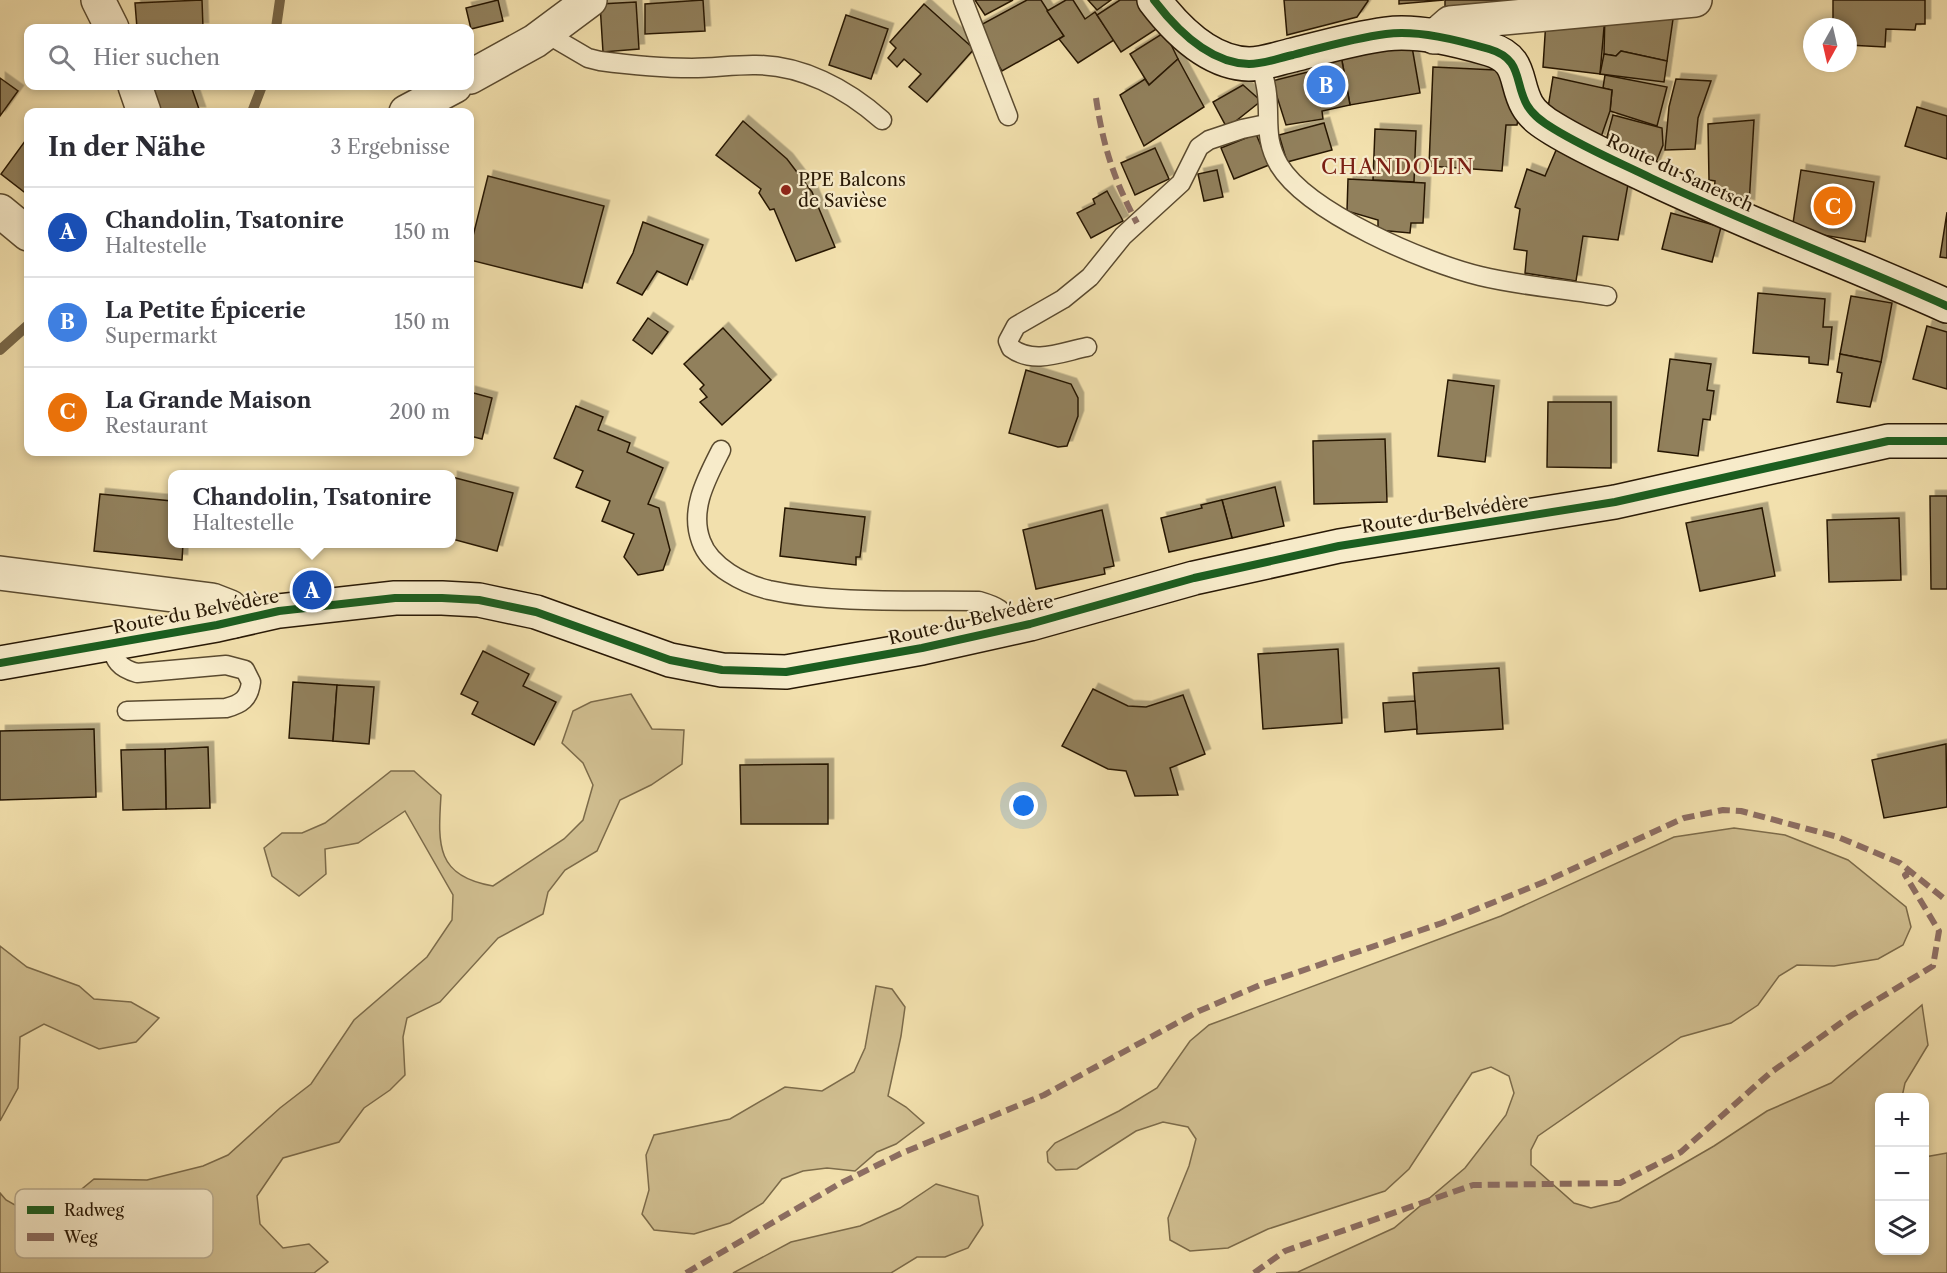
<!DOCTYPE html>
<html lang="de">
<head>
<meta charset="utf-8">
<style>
	:root { --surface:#fff; --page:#f2f2f3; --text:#2b2b33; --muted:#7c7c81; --line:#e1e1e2; --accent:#0b8043 }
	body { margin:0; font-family:"Libre Caslon Text",serif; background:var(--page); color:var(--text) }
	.controls { position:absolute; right:18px; bottom:18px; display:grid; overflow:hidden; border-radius:12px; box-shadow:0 3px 9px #0003 }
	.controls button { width:54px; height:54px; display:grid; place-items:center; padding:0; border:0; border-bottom:2px solid var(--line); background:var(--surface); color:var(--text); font:30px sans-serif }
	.compass { position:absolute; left:1803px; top:18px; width:54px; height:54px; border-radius:50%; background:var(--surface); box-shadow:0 3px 9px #0003; rotate:188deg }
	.you { position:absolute; left:1024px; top:806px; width:21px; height:21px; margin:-15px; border:4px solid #fff; border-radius:50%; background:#1a73e8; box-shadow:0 0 0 9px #1a73e833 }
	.badge { display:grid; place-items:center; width:39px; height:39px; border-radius:50%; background:var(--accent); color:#fff; font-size:20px; font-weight:700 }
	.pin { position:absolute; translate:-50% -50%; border:3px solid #fff; box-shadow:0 2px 6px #0006 }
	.popup { position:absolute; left:168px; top:470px; width:288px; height:78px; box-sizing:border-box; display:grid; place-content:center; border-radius:12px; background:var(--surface); filter:drop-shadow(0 2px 4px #0005); font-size:20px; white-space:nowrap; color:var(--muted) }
	.popup b { font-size:22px; color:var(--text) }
	.popup::after { content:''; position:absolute; left:50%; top:100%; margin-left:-12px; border:12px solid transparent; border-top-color:var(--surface) }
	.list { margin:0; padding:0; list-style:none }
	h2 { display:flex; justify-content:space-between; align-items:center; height:78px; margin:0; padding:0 24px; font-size:26px }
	h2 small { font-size:20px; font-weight:400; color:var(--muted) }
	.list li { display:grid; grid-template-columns:39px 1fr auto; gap:18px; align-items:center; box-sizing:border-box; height:90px; padding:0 24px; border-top:2px solid var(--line) }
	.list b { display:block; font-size:22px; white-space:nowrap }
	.list p { margin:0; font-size:20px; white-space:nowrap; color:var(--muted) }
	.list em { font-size:20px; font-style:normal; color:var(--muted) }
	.icon { flex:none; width:33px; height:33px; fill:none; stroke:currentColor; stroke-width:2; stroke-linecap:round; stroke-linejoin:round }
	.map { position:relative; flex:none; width:1947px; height:1273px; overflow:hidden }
	.search { position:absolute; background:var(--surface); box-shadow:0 3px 9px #0003; left:24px; top:24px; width:450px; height:66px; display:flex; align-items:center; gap:15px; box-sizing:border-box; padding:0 21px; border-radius:12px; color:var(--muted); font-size:22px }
	.panel { position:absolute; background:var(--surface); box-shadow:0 3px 9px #0003; left:24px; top:108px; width:450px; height:348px; border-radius:12px }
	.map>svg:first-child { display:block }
	.green { fill:#d0be90; stroke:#7c6b4a; stroke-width:1.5 }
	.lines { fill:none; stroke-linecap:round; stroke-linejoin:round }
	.stream { stroke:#786748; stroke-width:10 }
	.building { fill:#91805c; stroke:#281805; stroke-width:1.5; filter:url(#shadow) }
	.lane-casing { stroke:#5a4a2f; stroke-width:21 }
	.street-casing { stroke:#5a4a2f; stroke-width:36 }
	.secondary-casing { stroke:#281805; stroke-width:36 }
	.lane { stroke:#f7ebca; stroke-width:18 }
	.street { stroke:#f7ebca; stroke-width:33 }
	.secondary { stroke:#f7ebca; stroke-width:33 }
	.quiet { stroke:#8d6e63; stroke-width:6; stroke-dasharray:12 6; stroke-linecap:butt }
	.cycleway-casing { stroke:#f7ebca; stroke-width:11 }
	.cycleway { stroke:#1b5e20; stroke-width:8 }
	.poi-dot { fill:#8f2418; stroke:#f7ebca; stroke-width:2 }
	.labels { text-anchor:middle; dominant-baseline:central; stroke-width:4.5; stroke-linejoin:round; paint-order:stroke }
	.street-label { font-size:18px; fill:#281805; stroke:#f7ebca }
	.poi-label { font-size:18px; fill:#281805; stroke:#f7ebca; text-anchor:start }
	.quarter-label { font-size:21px; letter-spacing:1.5px; fill:#7a1f14; stroke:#f7ebca }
	.key { fill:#f7ebca; stroke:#b9ac8f; stroke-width:1.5 }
	.key-label { font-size:16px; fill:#281805 }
</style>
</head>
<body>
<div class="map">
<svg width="1947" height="1273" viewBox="0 0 1947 1273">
	<defs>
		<filter id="shadow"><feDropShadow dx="5.5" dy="-5.5" stdDeviation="0" flood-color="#0004"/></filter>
	</defs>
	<rect width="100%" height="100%" fill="#f2e0ad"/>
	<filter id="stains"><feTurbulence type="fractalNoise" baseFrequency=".00333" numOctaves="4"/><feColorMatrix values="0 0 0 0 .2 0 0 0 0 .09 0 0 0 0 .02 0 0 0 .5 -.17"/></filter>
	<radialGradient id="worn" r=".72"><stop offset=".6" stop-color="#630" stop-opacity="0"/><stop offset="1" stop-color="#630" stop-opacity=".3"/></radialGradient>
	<g class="green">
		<path d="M 631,694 L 652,729 L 684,730 L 682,764 L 651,785 L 620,800 L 597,851 L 565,870 L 548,892 L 543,914 L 498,938 L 440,1002 L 407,1018 L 403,1037 L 405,1075 L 390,1090 L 364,1108 L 339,1142 L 283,1158 L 257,1196 L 260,1224 L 283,1248 L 309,1244 L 328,1262 L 314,1273 L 0,1273 L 0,1193 L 6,1200 L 36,1217 L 61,1206 L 94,1179 L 147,1180 L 203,1166 L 228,1155 L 280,1108 L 311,1084 L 354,1020 L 427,957 L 452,920 L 453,895 L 405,811 L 358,843 L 325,849 L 326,874 L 299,896 L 272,876 L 264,848 L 282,833 L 302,833 L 325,823 L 391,771 L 414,771 L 441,795 C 438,844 435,876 493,886 L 564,839 L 583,820 L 593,785 L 583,763 L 562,743 L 573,711 L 591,702 Z"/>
		<path d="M 1734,828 L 1785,835 L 1848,860 L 1906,907 L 1911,927 L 1903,945 L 1878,959 L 1834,966 L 1797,965 L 1779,976 L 1758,1005 L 1731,1023 L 1681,1037 L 1538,1136 L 1531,1150 L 1531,1165 L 1574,1203 L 1591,1208 L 1619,1201 L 1714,1146 L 1767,1111 L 1831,1083 L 1922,1005 L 1928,1045 L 1905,1083 L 1902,1097 L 1880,1098 L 1880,1250 L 1924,1250 L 1925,1157 L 1947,1153 L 1947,1273 L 1276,1273 L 1298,1272 L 1394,1228 L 1465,1168 L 1506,1115 L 1514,1093 L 1509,1076 L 1491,1067 L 1472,1073 L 1409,1169 L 1385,1191 L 1268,1229 L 1228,1248 L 1190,1251 L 1170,1240 L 1168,1218 L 1189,1166 L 1196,1139 L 1188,1127 L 1163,1122 L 1136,1131 L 1077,1169 L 1056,1170 L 1048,1162 L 1047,1152 L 1055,1143 L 1119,1111 L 1157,1088 L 1190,1041 L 1209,1025 L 1501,916 L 1674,837 Z"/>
		<path d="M 0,946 L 27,967 L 79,986 L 94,999 L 131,1002 L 159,1018 L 136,1042 L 99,1049 L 44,1024 L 20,1037 L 18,1088 L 0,1121 Z"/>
		<path d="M 876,986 L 892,989 L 905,1007 L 901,1036 L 888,1096 L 906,1107 L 924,1123 L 896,1144 L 877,1152 L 855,1171 L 827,1168 L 803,1171 L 782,1179 L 763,1203 L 730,1223 L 694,1234 L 654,1230 L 642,1214 L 649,1190 L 646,1155 L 654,1135 L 730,1119 L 785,1087 L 822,1091 L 854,1072 L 865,1048 Z"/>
		<path d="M 936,1184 L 978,1196 L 983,1225 L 968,1248 L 945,1257 L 917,1257 L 891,1273 L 733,1273 L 791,1242 L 860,1226 L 900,1208 Z"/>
	</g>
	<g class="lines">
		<g class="stream">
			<path d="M 276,28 L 280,0"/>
			<path d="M 252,112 L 262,86"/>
			<path d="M 0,350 L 28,325"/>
		</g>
	</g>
	<g class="building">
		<path d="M 202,0 L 203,28 L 137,28 L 135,3 Z"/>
		<path d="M 498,0 L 503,21 L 471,29 L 466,8 Z"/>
		<path d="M 703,0 L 705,31 L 645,34 L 645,4 Z"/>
		<path d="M 975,0 L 1013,0 L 985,15 Z"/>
		<path d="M 1027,0 L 1041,0 L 1064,36 L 1002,71 L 977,27 Z"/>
		<path d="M 1066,0 L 1073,0 L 1085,19 L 1095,12 L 1114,40 L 1078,63 L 1059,39 L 1064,36 L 1047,11 Z"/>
		<path d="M 1088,0 L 1111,0 L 1097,10 Z"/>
		<path d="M 1120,0 L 1144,0 L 1161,26 L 1121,52 L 1097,15 Z"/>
		<path d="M 1284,0 L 1368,0 L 1368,1 L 1357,17 L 1287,35 Z"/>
		<path d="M 1399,0 L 1444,0 L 1399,4 Z"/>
		<path d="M 1445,0 L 1506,0 L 1506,10 L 1445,16 Z"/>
		<path d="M 1833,0 L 1925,0 L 1925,24 L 1916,24 L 1915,30 L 1886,29 L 1885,47 L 1848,45 L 1848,27 L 1833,27 Z"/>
		<path d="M 636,2 L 639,49 L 603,52 L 600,4 Z"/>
		<path d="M 924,4 L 974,49 L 927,102 L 909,87 L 921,74 L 904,59 L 897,67 L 888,58 L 896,48 L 890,42 Z"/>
		<path d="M 1605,12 L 1674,12 L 1667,61 L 1621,51 L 1616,56 L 1604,54 Z"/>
		<path d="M 846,15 L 888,29 L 871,79 L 829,65 Z"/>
		<path d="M 1605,16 L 1600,74 L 1543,67 L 1546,20 Z"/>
		<path d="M 1165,32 L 1178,59 L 1149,85 L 1130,54 Z"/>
		<path d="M 1411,41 L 1420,93 L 1350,105 L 1340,50 Z"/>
		<path d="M 1340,50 L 1350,105 L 1322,111 L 1323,119 L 1286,125 L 1272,81 L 1316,70 L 1313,57 Z"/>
		<path d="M 1621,51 L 1667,61 L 1664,82 L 1600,74 L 1604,54 L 1616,56 Z"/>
		<path d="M 1178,59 L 1204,107 L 1144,146 L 1120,95 L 1145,79 L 1149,85 Z"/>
		<path d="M 1433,67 L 1496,70 L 1506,78 L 1519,113 L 1517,125 L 1506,125 L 1502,171 L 1429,166 Z"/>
		<path d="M 1605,75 L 1667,87 L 1657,126 L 1610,111 L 1612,90 L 1603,88 Z"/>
		<path d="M 1553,77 L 1612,90 L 1610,111 L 1600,140 L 1547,114 Z"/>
		<path d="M 0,78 L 18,91 L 0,116 Z"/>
		<path d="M 1676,79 L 1711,81 L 1698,118 L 1695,149 L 1665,150 L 1669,107 Z"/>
		<path d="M 1243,85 L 1261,101 L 1227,128 L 1213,102 Z"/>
		<path d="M 149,86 L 191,86 L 200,112 L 158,112 Z"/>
		<path d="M 1917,107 L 1947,116 L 1947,159 L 1905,146 Z"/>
		<path d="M 1613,115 L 1662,128 L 1663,145 L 1654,167 L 1605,144 Z"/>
		<path d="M 1754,120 L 1749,205 L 1714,193 L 1715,181 L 1709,180 L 1708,124 Z"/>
		<path d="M 743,121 L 787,159 L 812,192 L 835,247 L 796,261 L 774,209 L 770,210 L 759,193 L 761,189 L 716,155 Z"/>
		<path d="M 1324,123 L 1332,150 L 1287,162 L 1279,135 Z"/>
		<path d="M 1375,129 L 1416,131 L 1414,182 L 1373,180 Z"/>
		<path d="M 1256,134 L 1269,165 L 1234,179 L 1221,148 Z"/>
		<path d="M 28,137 L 28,195 L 1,174 Z"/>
		<path d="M 1155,148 L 1169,179 L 1135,195 L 1121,163 Z"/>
		<path d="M 1557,148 L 1629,179 L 1618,240 L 1583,236 L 1576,281 L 1525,273 L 1527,251 L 1514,249 L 1520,209 L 1515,207 L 1527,169 L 1545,176 Z"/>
		<path d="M 1217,170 L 1223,197 L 1204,201 L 1198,174 Z"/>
		<path d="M 1801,170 L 1874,182 L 1865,242 L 1792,230 Z"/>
		<path d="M 488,176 L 604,206 L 582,288 L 470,260 L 470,248 Z"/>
		<path d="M 1348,179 L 1425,183 L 1423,223 L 1411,223 L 1410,233 L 1378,230 L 1378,220 L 1347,211 Z"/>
		<path d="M 1107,191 L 1123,221 L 1091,238 L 1077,213 L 1095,204 L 1093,199 Z"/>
		<path d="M 1947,212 L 1947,258 L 1940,257 Z"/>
		<path d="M 1671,213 L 1721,227 L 1712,262 L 1662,249 Z"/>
		<path d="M 643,222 L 703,245 L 687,285 L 657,271 L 642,295 L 617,283 L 633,253 Z"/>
		<path d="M 1758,293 L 1825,299 L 1823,327 L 1832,327 L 1828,365 L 1809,363 L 1809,357 L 1753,353 Z"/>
		<path d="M 1851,296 L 1892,303 L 1881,362 L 1840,354 Z"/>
		<path d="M 648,318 L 668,332 L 652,354 L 633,340 Z"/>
		<path d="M 1927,326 L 1947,332 L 1947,389 L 1913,379 Z"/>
		<path d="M 723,328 L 771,380 L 722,425 L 700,402 L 707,397 L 700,389 L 704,385 L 684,364 Z"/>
		<path d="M 1840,354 L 1881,362 L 1870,407 L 1837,402 L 1842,373 L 1837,372 Z"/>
		<path d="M 1670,359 L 1711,364 L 1707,390 L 1714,391 L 1710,420 L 1703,419 L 1698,456 L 1658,451 Z"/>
		<path d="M 1026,370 L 1071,384 L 1078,398 L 1078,416 L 1067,446 L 1058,447 L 1009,433 Z"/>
		<path d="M 1448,380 L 1494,386 L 1485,462 L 1438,456 Z"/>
		<path d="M 470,392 L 492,398 L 482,439 L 470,436 Z"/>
		<path d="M 1548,402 L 1611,402 L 1611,468 L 1547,467 Z"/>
		<path d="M 576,406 L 603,417 L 598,430 L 630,443 L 627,452 L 663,468 L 648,504 L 659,508 L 670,550 L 663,570 L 638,575 L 624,557 L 634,534 L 602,521 L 610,501 L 576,487 L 583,471 L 554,458 Z"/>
		<path d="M 1385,439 L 1387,502 L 1314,504 L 1313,441 Z"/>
		<path d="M 452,477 L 513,493 L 497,551 L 452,539 Z"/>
		<path d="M 1275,487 L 1284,526 L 1232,538 L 1222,500 Z"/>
		<path d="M 100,494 L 172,501 L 172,544 L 183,544 L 182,560 L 94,551 Z"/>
		<path d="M 1930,496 L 1947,496 L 1947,589 L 1931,589 Z"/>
		<path d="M 1222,500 L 1232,538 L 1169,552 L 1161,518 L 1202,508 L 1201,505 Z"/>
		<path d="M 785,508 L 865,517 L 860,557 L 856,557 L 856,565 L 780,556 Z"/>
		<path d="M 1762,508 L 1775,576 L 1700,591 L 1686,523 Z"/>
		<path d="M 1102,510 L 1114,566 L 1104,568 L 1105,574 L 1036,589 L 1023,530 Z"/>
		<path d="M 1899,518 L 1901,580 L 1829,582 L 1827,520 Z"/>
		<path d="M 1338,649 L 1342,723 L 1263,729 L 1258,654 Z"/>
		<path d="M 483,651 L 529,674 L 523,686 L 556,702 L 534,745 L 472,714 L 478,702 L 461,694 Z"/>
		<path d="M 1499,668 L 1503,729 L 1417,734 L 1413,673 Z"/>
		<path d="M 293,682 L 337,685 L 333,741 L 289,738 Z"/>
		<path d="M 337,685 L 374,687 L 369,744 L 333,741 Z"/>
		<path d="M 1093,689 L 1128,706 L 1146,707 L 1183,695 L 1205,754 L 1170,768 L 1178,795 L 1135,796 L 1126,771 L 1108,769 L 1062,746 Z"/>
		<path d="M 1415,701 L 1417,729 L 1385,732 L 1383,703 Z"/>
		<path d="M 94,729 L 96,797 L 0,800 L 0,731 Z"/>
		<path d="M 1946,744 L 1947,807 L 1884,818 L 1872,760 Z"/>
		<path d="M 208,747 L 210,808 L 166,809 L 165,749 Z"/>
		<path d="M 165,749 L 166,809 L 123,810 L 121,750 Z"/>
		<path d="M 828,764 L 828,824 L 741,824 L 740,765 Z"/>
	</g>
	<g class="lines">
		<g class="lane-casing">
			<g id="lane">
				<path d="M 963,0 L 1008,116"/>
				<path d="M 547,34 L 588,58 L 600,61 C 630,65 662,68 692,68 C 712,68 732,65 753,65 C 801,64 847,89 882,120"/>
				<path d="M 1260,62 C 1263,73 1266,83 1267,94 C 1270,121 1264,139 1279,165 C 1308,213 1426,263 1480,276 C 1521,286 1565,289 1607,296"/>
				<path d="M 1087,347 C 1062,352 1034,365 1011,348 L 1008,341 L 1016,326 L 1063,299 L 1090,277 L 1123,236 L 1181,183 L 1199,147 L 1209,140 L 1242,129 L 1266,124"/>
				<path d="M 721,450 C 707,478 689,509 701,541 C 710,567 744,584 769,590 C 834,604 912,600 979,601 C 996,606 1005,609 1011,628"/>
				<path d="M 110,644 C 115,661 119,668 137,673 L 226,665 L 245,670 L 251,682 C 249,699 241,704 226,708 L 127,711"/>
			</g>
		</g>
		<g class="street-casing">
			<g id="street">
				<path d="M 98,0 L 112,28"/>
				<path d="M 1434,37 L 1450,23 L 1695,0"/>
				<path d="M 470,77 L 535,41 L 590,0"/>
				<path d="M 135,86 L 144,112"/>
				<path d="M 406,112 L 455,86"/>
				<path d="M 0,211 L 28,234"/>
				<path d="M 0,573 L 212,600 L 230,607 L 234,621"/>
			</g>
		</g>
		<g class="secondary-casing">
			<g id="secondary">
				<path d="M 1154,0 C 1176,29 1209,63 1249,64 C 1264,64 1279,58 1293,55 C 1324,47 1355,38 1386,34 C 1419,30 1457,40 1489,49 C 1523,59 1514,82 1527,105 C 1533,116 1544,123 1554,129 C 1585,148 1618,162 1651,178 C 1748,224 1849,262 1947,306"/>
				<path d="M 0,663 L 217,625 L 279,611 L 395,598 L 442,598 L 479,600 L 536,612 L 670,660 L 722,670 L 786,672 L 922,648 L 1030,624 L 1194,578 L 1339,546 L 1615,502 L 1888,441 L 1947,441"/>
			</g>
		</g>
		<use href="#lane" class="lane"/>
		<use href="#street" class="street"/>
		<use href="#secondary" class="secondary"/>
		<g class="quiet">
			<path d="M 1096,98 C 1103,146 1114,180 1137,223"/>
			<path d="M 686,1273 L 839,1184 L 902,1153 L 1044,1095 L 1199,1011 L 1260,985 L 1442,923 L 1544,882 L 1684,818 L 1723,810 L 1741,811 L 1838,837 L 1900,863 L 1947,901"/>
			<path d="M 1254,1273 L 1285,1251 L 1473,1185 L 1620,1183 L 1681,1152 L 1770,1073 L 1852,1015 L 1933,966 L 1939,931 L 1905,875 L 1910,871"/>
		</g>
		<g class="cycleway-casing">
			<g id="cycleway">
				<path d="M 1154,0 C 1176,29 1209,63 1249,64 C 1264,64 1279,58 1293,55 C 1324,47 1355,38 1386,34 C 1419,30 1457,40 1489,49 C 1523,59 1514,82 1527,105 C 1533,116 1544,123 1554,129 C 1585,148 1618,162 1651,178 C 1748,224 1849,262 1947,306"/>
				<path d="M 0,663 L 217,625 L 279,611 L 395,598 L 442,598 L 479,600 L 536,612 L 670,660 L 722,670 L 786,672 L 922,648 L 1030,624 L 1194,578 L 1339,546 L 1615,502 L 1888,441 L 1947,441"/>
			</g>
		</g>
		<use href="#cycleway" class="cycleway"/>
	</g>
	<circle class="poi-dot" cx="786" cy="190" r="6"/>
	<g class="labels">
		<g class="street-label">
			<text transform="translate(1680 173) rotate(25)">Route du Sanetsch</text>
			<text transform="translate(1445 514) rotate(-9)">Route du Belvédère</text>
			<text transform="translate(196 612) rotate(-11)">Route du Belvédère</text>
			<text transform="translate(971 620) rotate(-13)">Route du Belvédère</text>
		</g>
		<g class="poi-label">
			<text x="798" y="180">PPE Balcons<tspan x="798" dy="21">de Savièse</tspan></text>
		</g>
		<g class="quarter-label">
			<text x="1398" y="166">CHANDOLIN</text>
		</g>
	</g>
	<rect x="15" y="1189" width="198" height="69" rx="9" class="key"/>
	<rect x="27" y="1206" width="27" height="8" fill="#1b5e20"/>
	<rect x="27" y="1233" width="27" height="8" fill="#8d6e63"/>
	<g class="key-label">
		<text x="64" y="1216">Radweg</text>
		<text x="64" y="1243">Weg</text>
	</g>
	<rect width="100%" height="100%" filter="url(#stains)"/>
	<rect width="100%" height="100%" fill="url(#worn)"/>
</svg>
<div class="controls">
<button>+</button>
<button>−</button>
<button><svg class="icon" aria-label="layers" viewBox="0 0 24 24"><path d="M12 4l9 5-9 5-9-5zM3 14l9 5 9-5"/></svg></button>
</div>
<svg class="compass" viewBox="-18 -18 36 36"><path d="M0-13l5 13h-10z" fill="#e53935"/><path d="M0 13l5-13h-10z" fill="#7c7c81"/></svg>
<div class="you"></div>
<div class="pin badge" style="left:312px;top:590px;background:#1a4fb4">A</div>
<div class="popup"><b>Chandolin, Tsatonire</b>Haltestelle</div>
<div class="pin badge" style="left:1326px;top:85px;background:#3f7fe0">B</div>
<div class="pin badge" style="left:1833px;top:206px;background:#e8710a">C</div>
<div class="search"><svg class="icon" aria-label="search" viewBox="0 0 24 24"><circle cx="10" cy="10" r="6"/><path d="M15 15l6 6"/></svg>Hier suchen</div>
<section class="panel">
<h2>In der Nähe<small>3 Ergebnisse</small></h2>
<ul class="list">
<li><span class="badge" style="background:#1a4fb4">A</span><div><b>Chandolin, Tsatonire</b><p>Haltestelle</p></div><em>150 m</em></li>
<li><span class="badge" style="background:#3f7fe0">B</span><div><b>La Petite Épicerie</b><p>Supermarkt</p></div><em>150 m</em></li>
<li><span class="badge" style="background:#e8710a">C</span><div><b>La Grande Maison</b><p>Restaurant</p></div><em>200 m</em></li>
</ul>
</section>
</div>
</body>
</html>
